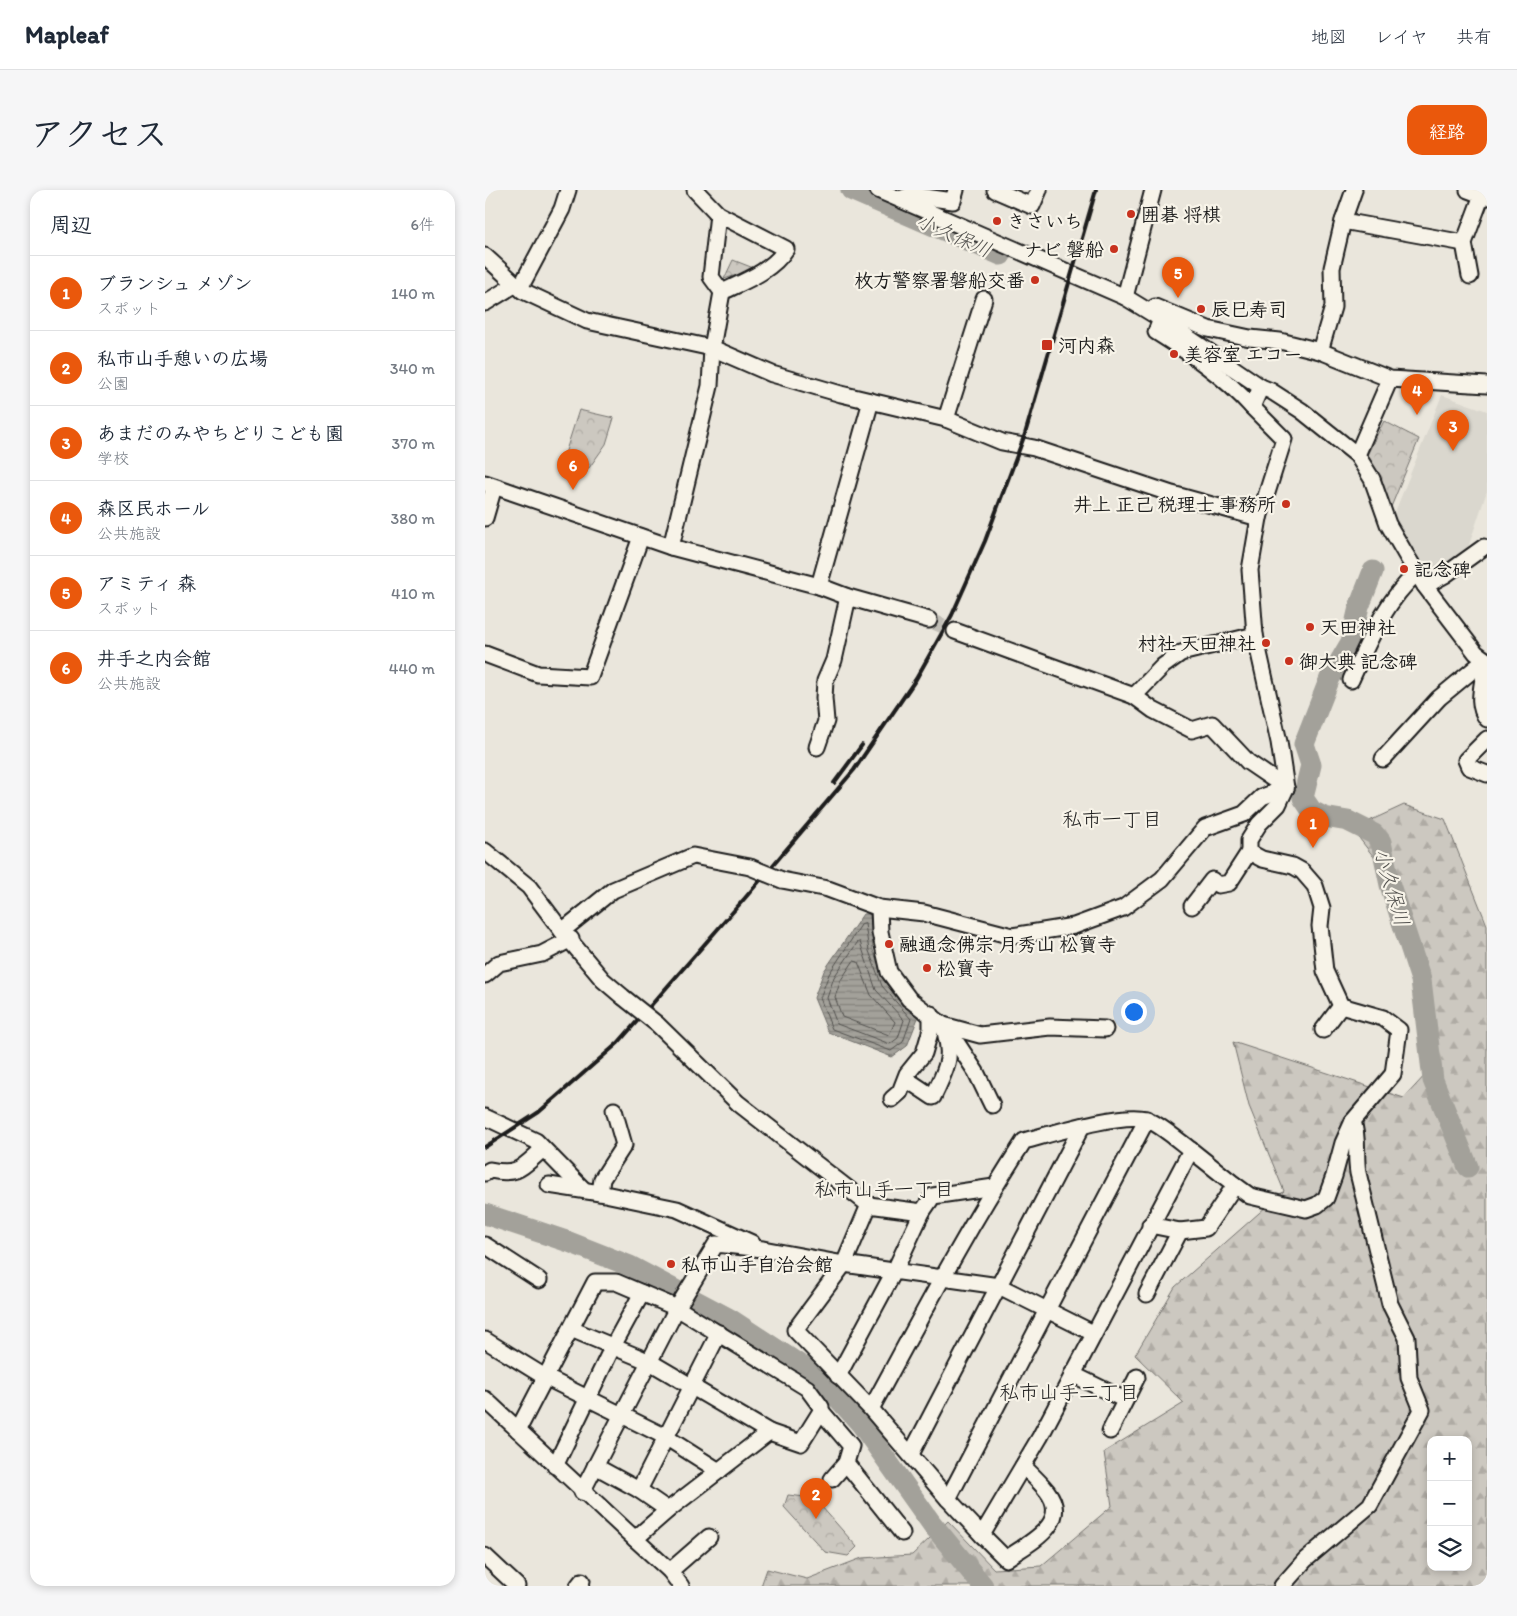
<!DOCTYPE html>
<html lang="ja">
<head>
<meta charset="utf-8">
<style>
	:root { --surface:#fff; --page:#f6f6f7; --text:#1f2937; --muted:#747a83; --line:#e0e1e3; --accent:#ea580c }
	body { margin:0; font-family:Itim,"Klee One",sans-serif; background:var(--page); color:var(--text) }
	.controls { position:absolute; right:15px; bottom:15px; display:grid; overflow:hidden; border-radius:10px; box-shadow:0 2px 8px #0003 }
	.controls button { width:45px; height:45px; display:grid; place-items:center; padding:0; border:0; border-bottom:1px solid var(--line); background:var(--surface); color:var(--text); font:25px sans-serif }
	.you { position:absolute; left:648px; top:821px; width:18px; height:18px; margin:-12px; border:4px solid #fff; border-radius:50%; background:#1a73e8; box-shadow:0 0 0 8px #1a73e833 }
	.badge { display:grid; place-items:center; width:32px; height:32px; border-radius:50%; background:var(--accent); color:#fff; font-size:16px; font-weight:700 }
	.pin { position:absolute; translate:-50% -41px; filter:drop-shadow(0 1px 2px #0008) }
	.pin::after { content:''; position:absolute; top:26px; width:18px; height:15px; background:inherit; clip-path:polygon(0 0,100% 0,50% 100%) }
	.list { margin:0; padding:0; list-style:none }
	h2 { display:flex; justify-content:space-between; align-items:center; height:65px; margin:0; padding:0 20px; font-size:21px }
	h2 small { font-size:16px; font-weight:400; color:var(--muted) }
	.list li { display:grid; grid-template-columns:32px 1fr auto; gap:15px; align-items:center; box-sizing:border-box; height:75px; padding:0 20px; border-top:1px solid var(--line) }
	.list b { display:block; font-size:19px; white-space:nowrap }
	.list p { margin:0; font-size:16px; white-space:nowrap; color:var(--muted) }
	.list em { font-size:16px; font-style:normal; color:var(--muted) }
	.icon { flex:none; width:28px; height:28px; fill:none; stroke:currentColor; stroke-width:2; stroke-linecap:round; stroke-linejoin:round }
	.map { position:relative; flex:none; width:1002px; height:1396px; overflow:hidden; border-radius:15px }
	header { display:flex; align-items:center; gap:30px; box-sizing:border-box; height:70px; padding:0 25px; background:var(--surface); border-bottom:1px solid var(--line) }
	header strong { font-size:24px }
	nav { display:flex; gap:28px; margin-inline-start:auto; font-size:18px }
	.intro { display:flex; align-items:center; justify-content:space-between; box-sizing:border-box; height:120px; padding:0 30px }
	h1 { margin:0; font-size:35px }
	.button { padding:12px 22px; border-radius:15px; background:var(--accent); color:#fff; font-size:18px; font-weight:700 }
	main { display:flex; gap:30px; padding:0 30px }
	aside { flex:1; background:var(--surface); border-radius:15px; box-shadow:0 2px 8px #0003 }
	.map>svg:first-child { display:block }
	.built { fill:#dad7ce }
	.forest { fill:url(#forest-firs); stroke:#74726e; fill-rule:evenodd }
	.park { fill:url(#park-crowns); stroke:#74726e }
	.water { fill:url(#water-rules); stroke:#6d6c68 }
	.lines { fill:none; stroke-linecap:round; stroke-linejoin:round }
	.shore { stroke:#52514e; stroke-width:1 }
	.river { stroke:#a3a19a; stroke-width:21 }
	.minor-tunnel { stroke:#c1beb6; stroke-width:15; stroke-dasharray:15 8; stroke-linecap:butt }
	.minor-casing { stroke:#1c1c1c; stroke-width:19 }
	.minor { stroke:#f7f3e8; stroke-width:15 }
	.rail { stroke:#1c1c1c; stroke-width:4 }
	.minor-bridge-casing { stroke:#1c1c1c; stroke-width:19; stroke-linecap:butt }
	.minor-bridge { stroke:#f7f3e8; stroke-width:15 }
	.poi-dot { fill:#c8321e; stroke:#f7f3e8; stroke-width:2 }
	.labels { text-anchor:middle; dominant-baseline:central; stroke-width:4.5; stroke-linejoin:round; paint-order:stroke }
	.poi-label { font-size:19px; font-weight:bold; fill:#1c1c1c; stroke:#f7f3e8; text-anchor:start }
	.water-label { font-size:20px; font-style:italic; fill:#52514e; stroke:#f7f3e8 }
	.neighbourhood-label { font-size:20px; fill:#1c1c1c; stroke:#f7f3e8 }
</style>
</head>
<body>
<header>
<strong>Mapleaf</strong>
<nav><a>地図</a><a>レイヤ</a><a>共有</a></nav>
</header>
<div class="intro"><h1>アクセス</h1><a class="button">経路</a></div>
<main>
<aside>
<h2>周辺<small>6件</small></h2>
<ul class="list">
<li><span class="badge">1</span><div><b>ブランシュ メゾン</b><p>スポット</p></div><em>140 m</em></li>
<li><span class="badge">2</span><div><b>私市山手憩いの広場</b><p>公園</p></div><em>340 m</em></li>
<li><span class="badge">3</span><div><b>あまだのみやちどりこども園</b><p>学校</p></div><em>370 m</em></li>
<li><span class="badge">4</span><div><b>森区民ホール</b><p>公共施設</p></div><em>380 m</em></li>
<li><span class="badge">5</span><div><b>アミティ 森</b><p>スポット</p></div><em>410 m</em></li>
<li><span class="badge">6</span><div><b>井手之内会館</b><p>公共施設</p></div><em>440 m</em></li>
</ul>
</aside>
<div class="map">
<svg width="1002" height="1396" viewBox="0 0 1002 1396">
	<defs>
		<pattern id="forest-firs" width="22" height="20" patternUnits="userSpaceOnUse" patternTransform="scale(1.25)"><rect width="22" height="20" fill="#ccc8c0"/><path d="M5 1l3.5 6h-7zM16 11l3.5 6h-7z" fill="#afaba4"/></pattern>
		<pattern id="park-crowns" width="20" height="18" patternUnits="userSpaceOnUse" patternTransform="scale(1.25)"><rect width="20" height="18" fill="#ccc8c0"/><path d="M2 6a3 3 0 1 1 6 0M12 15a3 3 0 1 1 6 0" fill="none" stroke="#afaba4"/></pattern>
		<pattern id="water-rules" width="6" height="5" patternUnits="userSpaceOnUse" patternTransform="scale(1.25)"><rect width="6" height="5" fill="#a3a19a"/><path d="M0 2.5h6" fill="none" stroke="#84827d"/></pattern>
	</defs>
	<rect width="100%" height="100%" fill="#eae6dc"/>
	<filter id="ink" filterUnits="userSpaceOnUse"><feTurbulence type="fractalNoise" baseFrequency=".02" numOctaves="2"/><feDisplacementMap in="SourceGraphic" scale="10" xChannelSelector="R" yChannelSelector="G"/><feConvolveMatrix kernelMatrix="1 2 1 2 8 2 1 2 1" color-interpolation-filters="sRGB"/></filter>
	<g filter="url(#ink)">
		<path class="built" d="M 957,205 L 1002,221 L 1002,301 L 982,361 L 952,382 L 936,377 L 908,327 Z"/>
		<path class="forest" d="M 919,615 L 960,629 L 1002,735 L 1002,1396 L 276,1396 L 282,1379 L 322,1389 L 377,1368 L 427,1365 L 463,1331 L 509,1379 L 556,1376 L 627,1316 L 619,1262 L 699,1213 L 650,1165 L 690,1097 L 799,1001 L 764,916 L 748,852 L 919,908 L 954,870 L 906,730 L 892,671 L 867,639 ZM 946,1250 L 983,1250 L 983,1377 L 946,1377 Z"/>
		<g class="park">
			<path d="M 248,70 L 271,79 L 239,89 Z"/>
			<path d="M 94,220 L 129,228 L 121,254 L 104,278 L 78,270 Z"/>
			<path d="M 899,231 L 934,249 L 906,317 L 882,265 Z"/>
			<path d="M 303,1305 L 329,1308 L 372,1357 L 363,1366 L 340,1362 L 299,1317 Z"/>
		</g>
		<path class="water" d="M 378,724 L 385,724 L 388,760 L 401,794 L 433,828 L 422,856 L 407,867 L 343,842 L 329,808 L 339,781 Z"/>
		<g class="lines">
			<g class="shore">
				<path d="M 380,734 L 384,761 L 397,796 L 426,829 L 418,852 L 406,861 L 347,839 L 335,808 L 344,784 L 376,735 Z"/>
				<path d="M 375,752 L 391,800 L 419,830 L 413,848 L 405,854 L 352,834 L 342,808 L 349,787 L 372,753 Z"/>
				<path d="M 369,771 L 373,772 L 386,805 L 410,832 L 404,845 L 357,827 L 350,807 L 356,790 Z"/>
			</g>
			<g class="river">
				<path d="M 366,0 L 516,65"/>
				<path d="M 888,381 L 874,417 L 866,452 L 845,488 L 819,554 L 826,575 L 818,608 L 827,621 L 839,627 L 863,631 L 889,644 L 896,652 L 905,695 L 936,790 L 948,890 L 983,977"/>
				<path d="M 0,1024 L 84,1052 L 145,1076 L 245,1129 L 335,1188 L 376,1234 L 447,1334 L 498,1396"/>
			</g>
			<path class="minor-tunnel" d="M 444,430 L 470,441"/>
			<g class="minor-casing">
				<g id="minor">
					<path d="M 210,0 L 233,24 L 301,59 C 287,81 260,91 237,102"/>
					<path d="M 393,0 L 640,107 L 676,129 L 776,197 L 786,201 L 817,221 L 872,265 L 887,289 L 903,334 L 921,365 L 940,396 L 991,463 L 1002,471"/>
					<path d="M 510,0 L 547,16 L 554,0"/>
					<path d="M 983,0 L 1002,7"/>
					<path d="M 417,8 L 426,5 L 468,11 L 471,0"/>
					<path d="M 858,31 L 979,53"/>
					<path d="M 0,66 L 38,101 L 102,131 L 227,158 L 287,184 L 356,204 L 461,229 L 517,252 L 549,258 L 687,304 L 774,328 L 799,249 L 767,217 L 776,197"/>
					<path d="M 985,86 L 979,53 L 997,5"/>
					<path d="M 35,98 L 77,19 L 83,0"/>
					<path d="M 640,107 L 668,0"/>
					<path d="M 0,113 L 31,94"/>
					<path d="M 670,117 L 723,139 L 765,148 L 795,151 L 835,161 L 905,189 L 1002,195"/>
					<path d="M 676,129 L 671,142 C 706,164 739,186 767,217"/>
					<path d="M 835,161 L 848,117 L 847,78 L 858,31 L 869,0"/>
					<path d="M 461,229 L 499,109"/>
					<path d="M 872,265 L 905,189"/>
					<path d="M 0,293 L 186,357 L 334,396 L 363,407 L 444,430"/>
					<path d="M 0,328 L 9,297"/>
					<path d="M 186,357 L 225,196 L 227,158 L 237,102 L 226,87 L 233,24"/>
					<path d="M 334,396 L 386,211"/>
					<path d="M 940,396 L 960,385 L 999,357"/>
					<path d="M 470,441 L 649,506 L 678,476 L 696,463 L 770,445"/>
					<path d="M 0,464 L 53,484 L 105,487 L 156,347"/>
					<path d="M 1000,470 C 1000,491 989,512 1002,529"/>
					<path d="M 866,490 C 884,451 900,411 932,383"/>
					<path d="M 649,506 L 668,520 L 707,540 L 727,534 L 763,572 L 801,598"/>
					<path d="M 1002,549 L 981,570 L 984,577 L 1002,584"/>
					<path d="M 332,557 L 341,531 L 339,508 L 340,491 L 349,470 L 363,407"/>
					<path d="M 898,569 L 954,508 L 1000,470"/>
					<path d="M 0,661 L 44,697 L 77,741 L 118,790 L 138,807"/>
					<path d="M 297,690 L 343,699 L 394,718 L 439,723 L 527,746 L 589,736 L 638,718 L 677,689 L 720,638 L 759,624 L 777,607 L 801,598"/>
					<path d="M 707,716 L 727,690 L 733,695 L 744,693 L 764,662"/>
					<path d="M 394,718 L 395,742 L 404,782 L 424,809 L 458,835 L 495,845 L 565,837 L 620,839"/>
					<path d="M 77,741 L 128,700 L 208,666 L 265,677"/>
					<path d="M 0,785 L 14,773 L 57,764 L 86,749"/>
					<path d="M 172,834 L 253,913 L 384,1015 L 437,1022 L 448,1006 L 509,997"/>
					<path d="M 838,840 L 856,816"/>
					<path d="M 464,841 L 491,882 L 507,915"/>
					<path d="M 421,889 L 448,907 C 462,876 469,870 458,835"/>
					<path d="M 407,909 L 415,902 L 422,884 L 439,863 L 446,839 L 446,824"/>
					<path d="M 0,927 L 51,951 L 99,1000"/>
					<path d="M 0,983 L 5,980 C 34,986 37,977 58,959"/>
					<path d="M 64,995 L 115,1003 L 117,989 L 139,955 L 129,920"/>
					<path d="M 750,995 L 765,1006 L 821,1019 L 832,1015 L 841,1008 L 849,986 L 858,953 L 868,931 L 908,884 L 914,840 L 898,828 L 856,816 L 840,781 L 835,736 L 837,718 L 830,696 L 817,681 L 808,676 L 777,669 L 764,662 L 764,650 L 774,634 L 793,615 L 801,598 L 794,552 L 770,445 L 765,380 L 774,328"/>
					<path d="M 115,1003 L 192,1019 L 267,1053"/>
					<path d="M 665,1035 L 695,1041 L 721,1038 L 750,995 L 706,960"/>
					<path d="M 0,1055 L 54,1090"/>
					<path d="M 662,1104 L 695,1041"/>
					<path d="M 0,1150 L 60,1187 L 179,1246 L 234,1281"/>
					<path d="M 587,1184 L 640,1210"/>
					<path d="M 353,1186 L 410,1080 L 437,1022"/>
					<path d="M 0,1209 L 150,1349 L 183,1320 L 284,1242 L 165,1172 L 86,1139"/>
					<path d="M 386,1219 C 435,1129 483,1037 539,951 C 566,944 636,922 661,929 C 673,933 694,951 706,960 L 555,1247 L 497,1345 L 463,1309 L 386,1219 L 310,1140 L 359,1074 L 514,1096 L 608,1143"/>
					<path d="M 33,1240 L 110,1092 L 131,1092 L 192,1118 L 322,1198 L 336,1217 L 336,1221"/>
					<path d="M 625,1241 L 652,1187"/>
					<path d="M 284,1242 L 316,1253 L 336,1221 L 366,1256 L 361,1273 L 417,1343"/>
					<path d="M 426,1264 L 597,936"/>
					<path d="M 70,1276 L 128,1156 L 157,1103"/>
					<path d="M 110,1276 L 154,1300 L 183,1320"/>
					<path d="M 347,1289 L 361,1273"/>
					<path d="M 154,1300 L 234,1143"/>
					<path d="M 97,1302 L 192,1118 L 231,1054 L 278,1059 L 359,1074 L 384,1015"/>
					<path d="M 463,1309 L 662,929"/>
					<path d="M 497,1345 L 521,1369 C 543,1353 587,1334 562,1301 C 555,1292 546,1284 538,1276"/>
					<path d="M 150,1349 L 185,1381 L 196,1396"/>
					<path d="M 0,1366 L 32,1396"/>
					<path d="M 185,1381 L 224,1347"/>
					<path d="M 93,1396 L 97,1391"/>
					<path d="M 797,1396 L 820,1370 L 885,1315 L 937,1220 L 924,1188 L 922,1148 L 905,1114 L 873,983 C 870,965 874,950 868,931"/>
				</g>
			</g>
			<use href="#minor" class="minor"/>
			<g class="rail">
				<path d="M 349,593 L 377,555"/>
				<path d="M 0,957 L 54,922 L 133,853 L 260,708 L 369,580 L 431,489 L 467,425 L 500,351 L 540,244 L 611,0"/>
			</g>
			<g class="minor-bridge-casing">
				<g id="minor-bridge">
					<path d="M 265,677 L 297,690"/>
					<path d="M 138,807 L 172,834"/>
				</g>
			</g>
			<use href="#minor-bridge" class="minor-bridge"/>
		</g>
	</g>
	<g class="poi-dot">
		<circle cx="646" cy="24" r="5"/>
		<circle cx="512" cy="31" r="5"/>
		<circle cx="629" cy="59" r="5"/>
		<circle cx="550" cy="90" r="5"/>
		<circle cx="716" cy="119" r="5"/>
		<rect x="556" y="149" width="12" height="12" rx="2.5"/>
		<circle cx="689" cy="164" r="5"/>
		<circle cx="801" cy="314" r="5"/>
		<circle cx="919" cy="379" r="5"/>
		<circle cx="825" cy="437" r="5"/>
		<circle cx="781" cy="453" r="5"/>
		<circle cx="804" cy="471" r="5"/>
		<circle cx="404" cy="754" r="5"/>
		<circle cx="442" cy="778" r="5"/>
		<circle cx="186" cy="1074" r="5"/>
	</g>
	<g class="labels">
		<g class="poi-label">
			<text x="656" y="24">囲碁 将棋</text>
			<text x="522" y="31">きさいち</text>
			<text x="619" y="59" text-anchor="end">ナビ 磐船</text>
			<text x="540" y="90" text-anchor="end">枚方警察署磐船交番</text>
			<text x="726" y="119">辰巳寿司</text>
			<text x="573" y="155">河内森</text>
			<text x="699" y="164">美容室 エコー</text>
			<text x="791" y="314" text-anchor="end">井上 正己 税理士 事務所</text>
			<text x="929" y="379">記念碑</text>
			<text x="835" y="437">天田神社</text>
			<text x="771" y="453" text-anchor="end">村社 天田神社</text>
			<text x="814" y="471">御大典 記念碑</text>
			<text x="414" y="754">融通念佛宗 月秀山 松寶寺</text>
			<text x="452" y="778">松寶寺</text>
			<text x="196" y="1074">私市山手自治会館</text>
		</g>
		<g class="water-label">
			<text transform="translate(469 45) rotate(24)">小久保川</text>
			<text transform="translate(907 697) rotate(74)">小久保川</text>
		</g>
		<g class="neighbourhood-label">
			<text x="627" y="629">私市一丁目</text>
			<text x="399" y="999">私市山手一丁目</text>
			<text x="584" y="1202">私市山手二丁目</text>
		</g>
	</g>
</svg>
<div class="controls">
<button>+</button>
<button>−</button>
<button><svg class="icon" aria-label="layers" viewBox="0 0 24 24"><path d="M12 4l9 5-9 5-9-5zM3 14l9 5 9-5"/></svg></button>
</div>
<div class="you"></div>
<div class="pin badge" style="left:828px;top:658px">1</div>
<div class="pin badge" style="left:331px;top:1329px">2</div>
<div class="pin badge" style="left:968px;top:261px">3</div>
<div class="pin badge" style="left:932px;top:225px">4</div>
<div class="pin badge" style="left:693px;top:108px">5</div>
<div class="pin badge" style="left:88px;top:300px">6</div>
</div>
</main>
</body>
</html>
